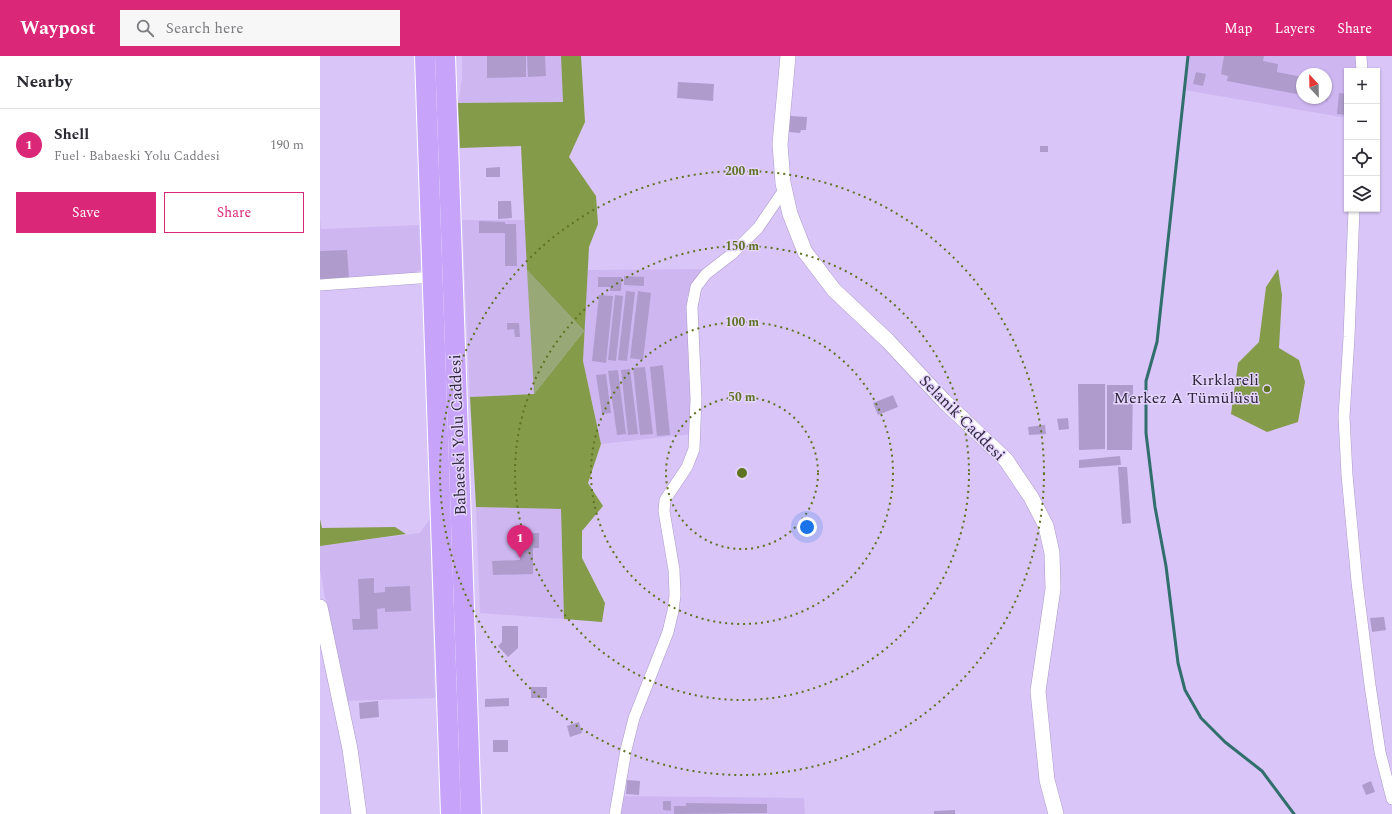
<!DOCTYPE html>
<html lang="en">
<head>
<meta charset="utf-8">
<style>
	:root { --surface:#fff; --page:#f7f7f7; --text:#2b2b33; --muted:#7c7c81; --line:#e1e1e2; --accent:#db2777 }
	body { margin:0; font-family:Spectral,serif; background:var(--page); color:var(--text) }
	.controls { position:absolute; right:12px; top:12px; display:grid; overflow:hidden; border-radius:0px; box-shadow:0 1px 3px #0004 }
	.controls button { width:36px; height:36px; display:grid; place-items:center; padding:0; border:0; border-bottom:1px solid var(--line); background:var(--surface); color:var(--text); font:20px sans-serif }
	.compass { position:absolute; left:976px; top:12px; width:36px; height:36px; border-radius:50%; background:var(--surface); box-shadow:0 1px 3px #0004; rotate:338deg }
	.you { position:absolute; left:487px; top:471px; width:14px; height:14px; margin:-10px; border:3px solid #fff; border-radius:50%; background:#1a73e8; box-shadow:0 0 0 6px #1a73e833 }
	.badge { display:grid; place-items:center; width:26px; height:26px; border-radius:50%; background:var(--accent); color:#fff; font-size:13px; font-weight:700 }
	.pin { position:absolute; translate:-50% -33px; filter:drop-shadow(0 1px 2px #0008) }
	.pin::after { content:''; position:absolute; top:21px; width:14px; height:12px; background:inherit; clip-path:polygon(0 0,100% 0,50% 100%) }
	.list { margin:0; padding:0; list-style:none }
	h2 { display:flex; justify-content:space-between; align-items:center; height:52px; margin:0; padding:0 16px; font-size:17px }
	h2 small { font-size:13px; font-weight:400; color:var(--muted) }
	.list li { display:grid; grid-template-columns:26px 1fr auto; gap:12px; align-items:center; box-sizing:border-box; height:72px; padding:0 16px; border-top:1px solid var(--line) }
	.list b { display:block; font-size:15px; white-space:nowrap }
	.list p { margin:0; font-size:13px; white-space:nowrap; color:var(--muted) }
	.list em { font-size:13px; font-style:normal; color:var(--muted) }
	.actions { display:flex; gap:8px; padding:12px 16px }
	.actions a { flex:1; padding:9px 0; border:1px solid var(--accent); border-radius:0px; text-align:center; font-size:14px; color:var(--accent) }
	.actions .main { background:var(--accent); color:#fff }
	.icon { flex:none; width:22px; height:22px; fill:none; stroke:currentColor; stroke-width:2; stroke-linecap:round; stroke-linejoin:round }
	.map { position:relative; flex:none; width:1072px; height:758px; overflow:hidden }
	header { display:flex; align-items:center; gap:24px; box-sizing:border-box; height:56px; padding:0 20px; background:var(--accent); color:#fff }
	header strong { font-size:19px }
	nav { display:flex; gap:22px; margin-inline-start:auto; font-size:14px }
	.search { width:280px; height:36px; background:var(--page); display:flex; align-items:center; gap:10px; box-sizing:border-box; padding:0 14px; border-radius:0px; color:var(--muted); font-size:15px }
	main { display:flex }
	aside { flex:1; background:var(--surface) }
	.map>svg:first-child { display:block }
	.built { fill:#ceb7f1; fill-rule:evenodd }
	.green { fill:#98a876 }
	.forest { fill:#849b4a }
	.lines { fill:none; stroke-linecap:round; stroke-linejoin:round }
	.stream { stroke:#316f6c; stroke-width:3 }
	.building { fill:#af9ccd }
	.street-casing { stroke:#ad9acb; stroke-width:12 }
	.secondary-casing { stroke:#ad9acb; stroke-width:16 }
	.highway-casing { stroke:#fff; stroke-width:22 }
	.street { stroke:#fff; stroke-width:11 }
	.secondary { stroke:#fff; stroke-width:15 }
	.highway { stroke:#c7a4f9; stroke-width:20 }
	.ring { fill:none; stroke:#5f7323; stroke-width:2; stroke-dasharray:2 4 }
	.poi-dot { fill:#5f7323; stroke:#e4d4fe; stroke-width:1.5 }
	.labels { text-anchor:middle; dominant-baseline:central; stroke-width:3; stroke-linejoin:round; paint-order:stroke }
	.poi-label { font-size:16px; fill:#30283c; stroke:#e4d4fe; text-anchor:end }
	.street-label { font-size:16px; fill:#30283c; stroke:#e4d4fe }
	.centre { fill:#5f7323; stroke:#e4d4fe; stroke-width:2 }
	.ring-label { font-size:12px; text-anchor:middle; font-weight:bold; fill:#5f7323; stroke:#e4d4fe; stroke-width:3; stroke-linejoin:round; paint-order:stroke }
</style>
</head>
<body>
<header>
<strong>Waypost</strong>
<div class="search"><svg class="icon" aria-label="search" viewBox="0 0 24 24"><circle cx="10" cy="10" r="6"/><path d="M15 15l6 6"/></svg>Search here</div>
<nav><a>Map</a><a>Layers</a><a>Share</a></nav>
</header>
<main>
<aside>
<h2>Nearby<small></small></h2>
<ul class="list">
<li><span class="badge">1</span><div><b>Shell</b><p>Fuel · Babaeski Yolu Caddesi</p></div><em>190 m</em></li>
</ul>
<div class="actions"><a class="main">Save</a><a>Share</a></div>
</aside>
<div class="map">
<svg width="1072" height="758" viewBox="0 0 1072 758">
	<rect width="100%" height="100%" fill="#d9c5f8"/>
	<g class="built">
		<path d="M 142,0 L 241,0 L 243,46 L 138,47 L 142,23 Z"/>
		<path d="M 868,0 L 1038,0 L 1039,15 L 1027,15 L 1027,62 L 864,34 ZM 982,18 L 1006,18 L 1006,42 L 982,42 Z"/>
		<path d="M 0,162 L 1,173 L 99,169 L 101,214 L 84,221 L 0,225 Z"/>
		<path d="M 142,164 L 205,164 L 214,338 L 150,341 Z"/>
		<path d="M 384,213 L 367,241 L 372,378 L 281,388 L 263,305 L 267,214 Z"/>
		<path d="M 156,451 L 241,453 L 244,563 L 160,557 Z"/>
		<path d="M 110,463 L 115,642 L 24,645 L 0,514 L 0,490 L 100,477 Z"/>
		<path d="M 301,740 L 484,742 L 485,758 L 298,758 Z"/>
	</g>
	<path class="green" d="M 207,214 L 264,275 L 214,338 Z"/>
	<g class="forest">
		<path d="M 241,0 L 261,0 L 265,66 L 249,101 L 276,140 L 278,168 L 269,191 L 263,305 L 281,388 L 268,427 L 283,450 L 262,475 L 262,502 L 285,547 L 282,566 L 244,563 L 241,453 L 156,451 L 150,341 L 214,338 L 264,275 L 207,214 L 201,90 L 140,92 L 138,47 L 243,46 Z"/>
		<path d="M 958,213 L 962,239 L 959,292 L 979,304 L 985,326 L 978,366 L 947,376 L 911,358 L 918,307 L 939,286 L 946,231 Z"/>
		<path d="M 0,463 L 2,472 L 75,471 L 86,478 L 0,490 Z"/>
	</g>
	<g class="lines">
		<path class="stream" d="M 868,0 L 837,286 L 826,325 L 826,377 L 835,451 L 846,510 L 858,607 L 865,634 L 881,662 L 905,686 L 942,715 L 974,758"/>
	</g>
	<g class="building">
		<path d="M 167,0 L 206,0 L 206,21 L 167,22 Z"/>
		<path d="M 207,0 L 225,0 L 226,20 L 208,21 Z"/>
		<path d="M 904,0 L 944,0 L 943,5 L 958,8 L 957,16 L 982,21 L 982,39 L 907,25 L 908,20 L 901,18 Z"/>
		<path d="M 876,16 L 886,18 L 883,30 L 873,28 Z"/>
		<path d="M 1006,25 L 1010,26 L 1007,46 L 1006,43 L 1003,43 L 1006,42 Z"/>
		<path d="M 358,26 L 394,28 L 393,45 L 357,42 Z"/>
		<path d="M 1019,37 L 1027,38 L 1027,59 L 1017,58 Z"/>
		<path d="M 470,60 L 487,61 L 486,74 L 481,74 L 480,77 L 469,76 Z"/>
		<rect x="720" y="90" width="8" height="6"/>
		<path d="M 180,111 L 180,121 L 166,121 L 166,112 Z"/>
		<path d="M 178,145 L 191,145 L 192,162 L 178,163 Z"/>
		<path d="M 159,165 L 185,166 L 185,168 L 196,168 L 197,210 L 185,210 L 185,177 L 159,177 Z"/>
		<path d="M 27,194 L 29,222 L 0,223 L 0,195 Z"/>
		<path d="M 304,220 L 324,221 L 324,230 L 304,229 Z"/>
		<path d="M 278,221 L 302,221 L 301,235 L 290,235 L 290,231 L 278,231 Z"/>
		<path d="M 306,235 L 315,236 L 307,305 L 298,304 Z"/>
		<path d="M 318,235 L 331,237 L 323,304 L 310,302 Z"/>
		<path d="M 279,239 L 293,240 L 286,307 L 272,305 Z"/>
		<path d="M 295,239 L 303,240 L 296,305 L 288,304 Z"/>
		<path d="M 187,267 L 199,267 L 200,281 L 195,281 L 194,273 L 187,274 Z"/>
		<path d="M 343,309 L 350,379 L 337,380 L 330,311 Z"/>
		<path d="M 325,311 L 333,378 L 320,379 L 313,312 Z"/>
		<path d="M 310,313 L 318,378 L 308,379 L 301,314 Z"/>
		<path d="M 298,314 L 306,378 L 297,379 L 288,315 Z"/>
		<path d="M 286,318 L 291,357 L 282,358 L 276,319 Z"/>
		<path d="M 758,328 L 785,328 L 785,393 L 759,394 Z"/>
		<path d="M 787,329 L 813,329 L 812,394 L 787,394 Z"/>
		<path d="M 573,339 L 578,351 L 558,359 L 553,347 Z"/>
		<path d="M 748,362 L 749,373 L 739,374 L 737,363 Z"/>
		<path d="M 725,369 L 726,378 L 709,379 L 708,371 Z"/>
		<path d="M 800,400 L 801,409 L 759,412 L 759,404 Z"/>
		<path d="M 798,411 L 807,411 L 811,467 L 802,468 Z"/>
		<path d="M 200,477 L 219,477 L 219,492 L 213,492 L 213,518 L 173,519 L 172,505 L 200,504 Z"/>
		<path d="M 54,522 L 54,537 L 65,536 L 65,531 L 90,530 L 91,555 L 65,556 L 65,552 L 57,553 L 58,573 L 33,574 L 32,563 L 40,563 L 38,523 Z"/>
		<path d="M 1064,561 L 1066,574 L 1052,576 L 1050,562 Z"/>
		<path d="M 182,570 L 198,570 L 198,592 L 188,601 L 178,590 L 182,586 Z"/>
		<rect x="211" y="631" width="16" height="11"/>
		<path d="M 189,642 L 189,650 L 165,651 L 165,643 Z"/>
		<path d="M 58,645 L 59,661 L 40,663 L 39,647 Z"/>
		<path d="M 259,666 L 262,677 L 250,681 L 247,670 Z"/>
		<rect x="173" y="684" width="15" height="12"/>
		<path d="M 307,724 L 320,725 L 319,739 L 306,738 Z"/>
		<path d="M 1051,725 L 1055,736 L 1046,739 L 1042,729 Z"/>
		<path d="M 343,745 L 351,745 L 351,755 L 343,754 Z"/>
		<path d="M 366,747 L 447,748 L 447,757 L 354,758 L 354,750 L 366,750 Z"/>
		<path d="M 635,754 L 635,758 L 614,758 L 614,755 Z"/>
	</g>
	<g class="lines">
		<g class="street-casing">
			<g id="street">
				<path d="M 1041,0 L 1042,15"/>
				<path d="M 1034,153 L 1029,281 L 1024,361 L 1027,419 L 1037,526 L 1050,629 L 1060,696 L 1072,743"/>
				<path d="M 0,229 L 113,221"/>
				<path d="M 295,758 L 306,694 L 314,662 L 348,576 L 353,555 L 355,539 L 354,514 L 344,455 L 345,444 L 367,411 L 374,393 L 376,343 L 372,251 L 376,231 L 386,218 L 412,198 L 438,172 L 464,134"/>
			</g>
		</g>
		<g class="secondary-casing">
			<g id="secondary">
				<path d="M 468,0 L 460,88 L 463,127 L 470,158 L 485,196 L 514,234 L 568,285 L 624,345 L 686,404 L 711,441 L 726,470 L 732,497 L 733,533 L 718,635 L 727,724 L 736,758"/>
				<path d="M 0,551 L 30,693 L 39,758"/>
			</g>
		</g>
		<g class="highway-casing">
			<g id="highway">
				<path d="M 105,0 L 131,758"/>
				<path d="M 125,0 L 151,758"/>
			</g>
		</g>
		<use href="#street" class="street"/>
		<use href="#secondary" class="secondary"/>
		<use href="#highway" class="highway"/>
	</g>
	<g class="ring">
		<circle cx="422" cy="417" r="76"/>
		<circle cx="422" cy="417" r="151"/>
		<circle cx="422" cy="417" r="227"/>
		<circle cx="422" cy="417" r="302"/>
	</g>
	<circle class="poi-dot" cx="947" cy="333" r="4"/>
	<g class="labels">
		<g class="poi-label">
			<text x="939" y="324">Kırklareli<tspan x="939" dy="18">Merkez A Tümülüsü</tspan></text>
		</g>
		<g class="street-label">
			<text transform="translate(642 362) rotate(45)">Selanik Caddesi</text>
			<text transform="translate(138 379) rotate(-92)">Babaeski Yolu Caddesi</text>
		</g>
	</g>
	<circle cx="422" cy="417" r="6" class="centre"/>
	<g class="ring-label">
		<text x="422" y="119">200 m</text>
		<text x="422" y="194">150 m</text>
		<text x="422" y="270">100 m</text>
		<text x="422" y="345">50 m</text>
	</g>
</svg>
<div class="controls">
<button>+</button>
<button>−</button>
<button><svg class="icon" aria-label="locate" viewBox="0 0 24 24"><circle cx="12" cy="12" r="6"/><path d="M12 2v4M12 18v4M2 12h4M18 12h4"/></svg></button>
<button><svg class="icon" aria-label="layers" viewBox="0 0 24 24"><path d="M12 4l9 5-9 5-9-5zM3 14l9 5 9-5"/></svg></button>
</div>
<svg class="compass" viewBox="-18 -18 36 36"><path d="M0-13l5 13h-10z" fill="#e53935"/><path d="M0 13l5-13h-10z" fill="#7c7c81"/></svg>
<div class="you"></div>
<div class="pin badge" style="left:200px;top:502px">1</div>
</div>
</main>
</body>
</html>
